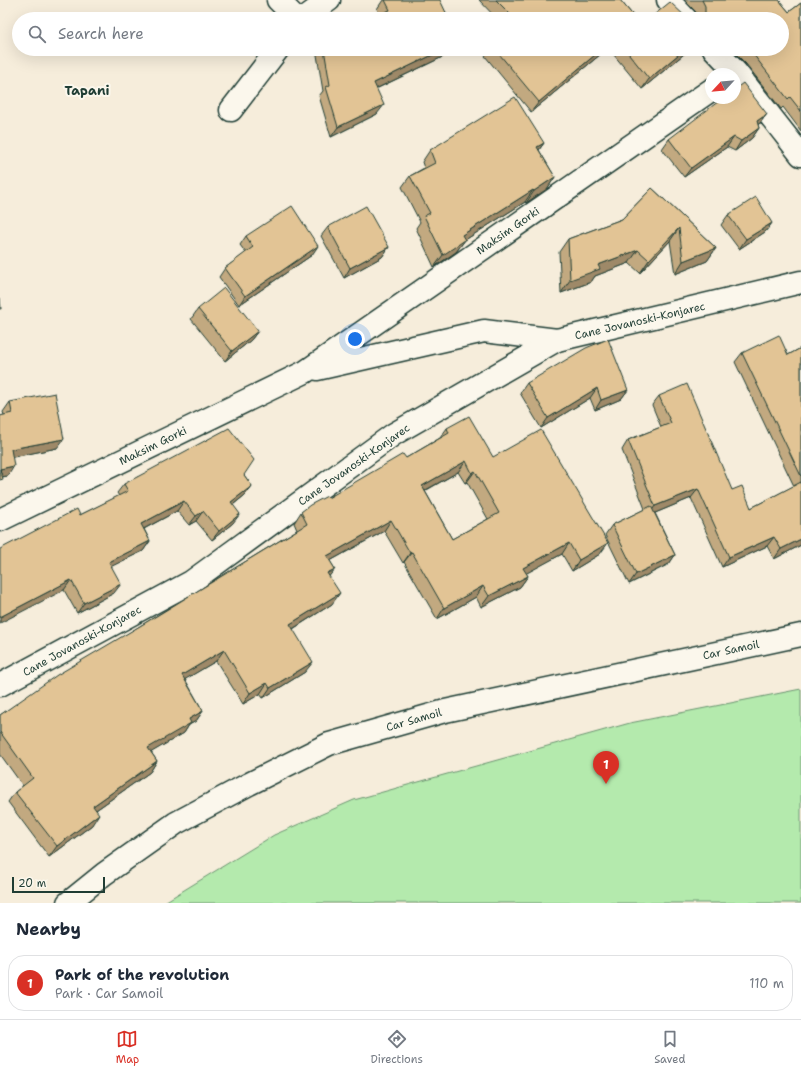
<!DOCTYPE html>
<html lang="en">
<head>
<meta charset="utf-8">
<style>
	:root { --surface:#fff; --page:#f2f2f3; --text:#1f2937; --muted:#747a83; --line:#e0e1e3; --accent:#d93025 }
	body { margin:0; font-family:"Shantell Sans",sans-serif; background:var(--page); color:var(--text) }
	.compass { position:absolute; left:705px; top:68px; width:36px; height:36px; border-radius:50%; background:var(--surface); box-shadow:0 4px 16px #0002; rotate:244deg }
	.scale { position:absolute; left:12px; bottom:10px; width:93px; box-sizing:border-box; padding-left:4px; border:2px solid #1f3d34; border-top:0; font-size:11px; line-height:14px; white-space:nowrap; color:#1f3d34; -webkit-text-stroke:3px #fbf7ec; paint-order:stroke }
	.you { position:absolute; left:355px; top:339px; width:14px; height:14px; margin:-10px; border:3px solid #fff; border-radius:50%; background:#1a73e8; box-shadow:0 0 0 6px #1a73e833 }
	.badge { display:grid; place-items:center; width:26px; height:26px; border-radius:50%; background:var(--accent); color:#fff; font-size:13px; font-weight:700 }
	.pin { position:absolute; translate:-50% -33px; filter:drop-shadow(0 1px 2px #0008) }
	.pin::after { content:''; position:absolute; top:21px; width:14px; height:12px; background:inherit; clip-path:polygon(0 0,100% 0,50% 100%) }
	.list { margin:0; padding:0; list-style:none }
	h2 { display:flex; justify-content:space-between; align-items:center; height:52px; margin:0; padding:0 16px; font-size:17px }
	h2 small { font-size:13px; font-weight:400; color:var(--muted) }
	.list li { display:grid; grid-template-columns:26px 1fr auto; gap:12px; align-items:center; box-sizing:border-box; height:56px; margin:0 8px 8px; padding:0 8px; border:1px solid var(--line); border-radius:16px }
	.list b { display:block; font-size:15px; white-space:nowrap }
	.list p { margin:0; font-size:13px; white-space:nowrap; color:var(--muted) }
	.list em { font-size:13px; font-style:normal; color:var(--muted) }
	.icon { flex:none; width:22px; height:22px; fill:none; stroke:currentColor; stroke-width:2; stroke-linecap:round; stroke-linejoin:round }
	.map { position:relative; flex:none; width:801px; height:903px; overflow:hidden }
	.search { position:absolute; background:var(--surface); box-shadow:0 4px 16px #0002; left:12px; right:12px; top:12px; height:44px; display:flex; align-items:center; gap:10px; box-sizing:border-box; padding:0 14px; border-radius:22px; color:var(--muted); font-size:15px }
	.sheet { height:116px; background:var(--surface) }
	nav { display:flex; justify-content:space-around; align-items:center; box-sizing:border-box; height:56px; border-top:1px solid var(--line); background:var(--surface); font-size:11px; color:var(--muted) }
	nav a { display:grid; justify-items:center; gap:2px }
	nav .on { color:var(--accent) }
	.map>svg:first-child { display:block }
	.green { fill:#b4eaad; stroke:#6a9470 }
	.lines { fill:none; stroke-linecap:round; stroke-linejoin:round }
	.street-casing { stroke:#1f3d34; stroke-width:25 }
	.secondary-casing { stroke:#1f3d34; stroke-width:25 }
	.street { stroke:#fbf7ec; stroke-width:22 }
	.secondary { stroke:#fbf7ec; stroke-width:22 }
	.wall { fill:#c2a980; stroke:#1f3d34; fill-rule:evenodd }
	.shaded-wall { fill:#9e8968; stroke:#1f3d34 }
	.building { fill:#e2c495; stroke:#1f3d34; fill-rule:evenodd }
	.labels { text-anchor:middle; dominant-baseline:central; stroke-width:4; stroke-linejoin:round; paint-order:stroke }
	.street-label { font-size:11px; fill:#1f3d34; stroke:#fbf7ec }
	.quarter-label { font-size:13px; font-weight:bold; fill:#1f3d34; stroke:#fbf7ec }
</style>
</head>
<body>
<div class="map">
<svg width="801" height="903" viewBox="0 0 801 903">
	<rect width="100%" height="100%" fill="#f6eddb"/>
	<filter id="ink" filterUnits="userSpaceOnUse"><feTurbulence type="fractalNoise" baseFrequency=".025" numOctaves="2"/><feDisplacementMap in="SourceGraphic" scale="8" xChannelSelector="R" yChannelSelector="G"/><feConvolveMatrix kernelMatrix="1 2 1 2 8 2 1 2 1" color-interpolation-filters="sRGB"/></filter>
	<g filter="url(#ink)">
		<path class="green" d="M 801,689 L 801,903 L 163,903 L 274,835 L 354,800 L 630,723 Z"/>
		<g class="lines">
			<g class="street-casing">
				<g id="street">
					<path d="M 278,0 L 297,19"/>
					<path d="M 668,0 L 686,19"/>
					<path d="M 303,19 L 329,0"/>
					<path d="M 714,49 L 736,72 L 801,155"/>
					<path d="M 231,110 L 278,49"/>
					<path d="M 317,369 L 484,331 L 557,340"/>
					<path d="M 0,520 L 305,372 L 711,90"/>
					<path d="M 0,685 L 191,582 L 394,434 L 557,340 L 801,282"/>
				</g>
			</g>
			<g class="secondary-casing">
				<path id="secondary" d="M 68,903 L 104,874 L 176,823 L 249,784 L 329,744 L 445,711 L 801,635"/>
			</g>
			<use href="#street" class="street"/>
			<use href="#secondary" class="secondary"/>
		</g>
		<g class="wall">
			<path d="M 383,0 L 440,0 L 380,14 L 377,9 Z"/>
			<path d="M 479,0 L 620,0 L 636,19 L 497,19 Z"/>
			<path d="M 684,0 L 779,0 L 789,12 L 801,3 L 801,131 L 783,107 L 781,109 L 746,64 L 731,49 L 782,49 L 782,19 L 698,19 L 698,16 L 695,11 Z"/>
			<path d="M 316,49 L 455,49 L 453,52 L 376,89 L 377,114 L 331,137 L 319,96 L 323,91 Z"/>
			<path d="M 490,49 L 607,49 L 531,112 L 485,56 Z"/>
			<path d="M 609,49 L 690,49 L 642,89 Z"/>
			<path d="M 767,114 L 760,123 L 758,125 L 759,128 L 752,138 L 735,151 L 727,147 L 684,177 L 662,149 L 669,139 Z"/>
			<path d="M 544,143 L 539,150 L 555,177 L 547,189 L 526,203 L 525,202 L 465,240 L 456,252 L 434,267 L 416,228 L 420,222 L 402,187 L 410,176 L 424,168 L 422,162 L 430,150 Z"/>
			<path d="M 652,188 L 716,248 L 707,261 L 675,274 L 670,241 L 640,273 L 629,263 L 595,276 L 591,282 L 561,293 L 559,252 L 568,239 L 622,219 Z"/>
			<path d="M 728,215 L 772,223 L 765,232 L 739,249 L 721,225 Z"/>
			<path d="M 328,227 L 389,247 L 382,257 L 344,278 L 321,236 Z"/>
			<path d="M 246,236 L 312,255 L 239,305 L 219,277 L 225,268 L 246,253 L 240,245 Z"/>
			<path d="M 198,309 L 258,331 L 251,340 L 225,361 L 191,319 Z"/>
			<path d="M 801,348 L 801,545 L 774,559 L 767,546 L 722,567 L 691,498 L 655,513 L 675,555 L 669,564 L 629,584 L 605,535 L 612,525 L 645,509 L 622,450 L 628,440 L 661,427 L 652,405 L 659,396 L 732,490 L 751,508 L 794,486 L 735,362 L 742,353 L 788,355 Z"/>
			<path d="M 527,383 L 628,390 L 621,399 L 595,410 L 590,398 L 541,428 L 520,393 Z"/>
			<path d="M 10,402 L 57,448 L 12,457 L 8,476 L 2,477 L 4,415 L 3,412 Z"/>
			<path d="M 447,428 L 493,457 L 600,554 L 572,571 L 562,554 L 526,573 L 528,576 L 520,587 L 481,607 L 476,597 L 437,619 L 404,562 L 403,563 L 384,531 L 330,561 L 335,569 L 329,576 L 332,604 L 293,629 L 305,672 L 263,698 L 260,694 L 243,704 L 216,661 L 185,679 L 203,711 L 196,721 L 189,725 L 184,733 L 151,752 L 157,761 L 150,772 L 96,810 L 92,825 L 49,857 L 8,802 L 15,792 L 23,786 L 0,754 L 0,715 L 140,626 L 297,530 L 294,523 L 301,512 L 328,498 L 406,458 L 440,438 ZM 458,472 L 465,483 L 467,482 L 488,519 L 452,539 L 425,491 Z"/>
			<path d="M 244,475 L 252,486 L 245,495 L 233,505 L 233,523 L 212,540 L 196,521 L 189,525 L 177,511 L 144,529 L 150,541 L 143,551 L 111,566 L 114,593 L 77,613 L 64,590 L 80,515 L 119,496 L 117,493 L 124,484 Z"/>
		</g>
		<g class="shaded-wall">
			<path d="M 445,49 L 455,49 L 453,52 L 367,93 L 374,83 Z"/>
			<path d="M 602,49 L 607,49 L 531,112 L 539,102 Z"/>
			<path d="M 685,49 L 690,49 L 642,89 L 649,79 Z"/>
			<path d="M 384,105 L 377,114 L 331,137 L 338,127 Z"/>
			<path d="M 767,114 L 760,123 L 750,130 L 757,121 Z"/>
			<path d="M 759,128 L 752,138 L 735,151 L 741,141 Z"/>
			<path d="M 734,137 L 727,147 L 684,177 L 691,168 Z"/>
			<path d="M 544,143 L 535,155 L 537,147 Z"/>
			<path d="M 555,177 L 547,189 L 526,203 L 534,191 Z"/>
			<path d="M 533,190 L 525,202 L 465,240 L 456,252 L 434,267 L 443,255 L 462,235 Z"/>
			<path d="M 772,223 L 765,232 L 739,249 L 746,239 Z"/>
			<path d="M 679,228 L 670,241 L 640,273 L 649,260 Z"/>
			<path d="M 318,246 L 312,255 L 239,305 L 245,296 Z"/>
			<path d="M 389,247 L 382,257 L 344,278 L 350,268 Z"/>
			<path d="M 716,248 L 707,261 L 675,274 L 683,261 Z"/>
			<path d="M 638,250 L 629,263 L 595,276 L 591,282 L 561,293 L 570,280 L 598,265 Z"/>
			<path d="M 258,331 L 251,340 L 225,361 L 232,351 Z"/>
			<path d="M 597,388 L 590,398 L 541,428 L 548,418 Z"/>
			<path d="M 628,390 L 621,399 L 595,410 L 601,400 Z"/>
			<path d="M 64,439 L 57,448 L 4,459 L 11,449 Z"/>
			<path d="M 466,461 L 458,472 L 415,496 L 422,486 Z"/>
			<path d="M 14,466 L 8,476 L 0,477 L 0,469 Z"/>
			<path d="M 475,471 L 467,482 L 465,483 L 472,473 Z"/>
			<path d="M 252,486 L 245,495 L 224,512 L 231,502 Z"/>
			<path d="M 698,489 L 691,498 L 648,516 L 655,506 Z"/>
			<path d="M 184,501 L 177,511 L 134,534 L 141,524 Z"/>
			<path d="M 203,511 L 196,521 L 189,525 L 196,516 Z"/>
			<path d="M 240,514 L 233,523 L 212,540 L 219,531 Z"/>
			<path d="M 391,520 L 384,531 L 319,567 L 327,556 Z"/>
			<path d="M 774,537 L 767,546 L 722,567 L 729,557 Z"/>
			<path d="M 801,539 L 801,545 L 774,559 L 781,549 Z"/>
			<path d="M 150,541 L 143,551 L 102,571 L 109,562 Z"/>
			<path d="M 569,543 L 562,554 L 516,579 L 523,568 Z"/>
			<path d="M 608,543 L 600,554 L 572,571 L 579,560 Z"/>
			<path d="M 412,552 L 404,562 L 403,563 L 410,553 Z"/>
			<path d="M 675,555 L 669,564 L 629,584 L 636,574 Z"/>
			<path d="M 335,569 L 327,579 L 327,573 Z"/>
			<path d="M 528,576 L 520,587 L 481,607 L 489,596 Z"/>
			<path d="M 71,580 L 64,590 L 0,623 L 0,617 Z"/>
			<path d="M 121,584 L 114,593 L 77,613 L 84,603 Z"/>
			<path d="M 483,586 L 476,597 L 437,619 L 444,608 Z"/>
			<path d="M 340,593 L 332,604 L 283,635 L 290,624 Z"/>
			<path d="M 224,650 L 216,661 L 174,686 L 182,675 Z"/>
			<path d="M 313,662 L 305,672 L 263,698 L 270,688 Z"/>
			<path d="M 267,683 L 260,694 L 243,704 L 250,693 Z"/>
			<path d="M 203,711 L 196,721 L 189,725 L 184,733 L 140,759 L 148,748 L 189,719 Z"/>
			<path d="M 157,761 L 150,772 L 86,817 L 93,806 Z"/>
			<path d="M 99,814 L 92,825 L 49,857 L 57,846 Z"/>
		</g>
		<g class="building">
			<path d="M 385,0 L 440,0 L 449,19 L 369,19 L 390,10 Z"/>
			<path d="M 496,0 L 620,0 L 636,19 L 515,19 Z"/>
			<path d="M 702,0 L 779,0 L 789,12 L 801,3 L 801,111 L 790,97 L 788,99 L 753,54 L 748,49 L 782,49 L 782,19 L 699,19 L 702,17 L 705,13 L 705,6 Z"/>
			<path d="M 670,2 L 688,19 L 649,19 Z"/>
			<path d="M 324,49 L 445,49 L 374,83 L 384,105 L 338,127 L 326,87 L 330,85 Z"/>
			<path d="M 495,49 L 602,49 L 539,102 Z"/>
			<path d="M 625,49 L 685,49 L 649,79 Z"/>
			<path d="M 743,83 L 767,114 L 757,121 L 759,128 L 741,141 L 734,137 L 691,168 L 669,139 L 723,98 L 735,98 L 735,89 Z"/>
			<path d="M 515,97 L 544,143 L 537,147 L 555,177 L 534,191 L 533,190 L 462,235 L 465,240 L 443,255 L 424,216 L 430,213 L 410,176 L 435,163 L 430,150 Z"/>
			<path d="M 652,188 L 716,248 L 683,261 L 679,228 L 649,260 L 638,250 L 598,265 L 600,269 L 570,280 L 568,239 L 622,219 Z"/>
			<path d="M 756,197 L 772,223 L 746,239 L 728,215 Z"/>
			<path d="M 292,206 L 318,246 L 245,296 L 225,268 L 253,247 L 246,236 Z"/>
			<path d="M 366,206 L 389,247 L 350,268 L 328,227 Z"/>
			<path d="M 224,288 L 258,331 L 232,351 L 198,309 Z"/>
			<path d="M 0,298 L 1,309 L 0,309 Z"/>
			<path d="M 779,335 L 788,355 L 801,348 L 801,476 L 742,353 Z"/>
			<path d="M 608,339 L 628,390 L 601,400 L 597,388 L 548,418 L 527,383 L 586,348 Z"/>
			<path d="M 687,384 L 732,490 L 742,486 L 751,508 L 801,482 L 801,539 L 781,549 L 774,537 L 729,557 L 698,489 L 655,506 L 628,440 L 671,423 L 659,396 Z"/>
			<path d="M 55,393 L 64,439 L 11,449 L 14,466 L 0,469 L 3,479 L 0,480 L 0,416 L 12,413 L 10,402 Z"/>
			<path d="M 469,416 L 493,457 L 541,430 L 608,543 L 579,560 L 569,543 L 523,568 L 528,576 L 489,596 L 483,586 L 444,608 L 412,552 L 410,553 L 391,520 L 327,556 L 335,569 L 327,573 L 340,593 L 290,624 L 313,662 L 270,688 L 267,683 L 250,693 L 224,650 L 182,675 L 203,711 L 189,719 L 191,723 L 148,748 L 157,761 L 93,806 L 99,814 L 57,846 L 15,792 L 33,778 L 0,732 L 0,715 L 57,675 L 140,626 L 307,524 L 301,512 L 310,505 L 327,496 L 328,498 L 403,454 L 406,458 L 449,433 L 447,428 ZM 466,461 L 472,473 L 475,471 L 499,513 L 452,539 L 422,486 Z"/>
			<path d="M 229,428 L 254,460 L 244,475 L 252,486 L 231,502 L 240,514 L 219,531 L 203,511 L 196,516 L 184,501 L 141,524 L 150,541 L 109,562 L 121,584 L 84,603 L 71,580 L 0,617 L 0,549 L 77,509 L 80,515 L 128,491 L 124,484 Z"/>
			<path d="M 651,506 L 675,555 L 636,574 L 612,525 Z"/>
		</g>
	</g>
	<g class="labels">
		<g class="street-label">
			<text transform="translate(508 231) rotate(-35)">Maksim Gorki</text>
			<text transform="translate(640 321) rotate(-13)">Cane Jovanoski-Konjarec</text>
			<text transform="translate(153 446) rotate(-26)">Maksim Gorki</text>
			<text transform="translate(354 465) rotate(-35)">Cane Jovanoski-Konjarec</text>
			<text transform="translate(82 641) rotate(-29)">Cane Jovanoski-Konjarec</text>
			<text transform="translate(731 650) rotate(-12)">Car Samoil</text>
			<text transform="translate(414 720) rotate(-16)">Car Samoil</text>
		</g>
		<g class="quarter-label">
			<text x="87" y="90">Tapani</text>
		</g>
	</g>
</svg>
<svg class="compass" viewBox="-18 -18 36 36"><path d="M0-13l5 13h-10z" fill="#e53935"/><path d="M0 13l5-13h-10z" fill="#747a83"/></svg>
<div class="scale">20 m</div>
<div class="you"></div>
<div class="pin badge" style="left:606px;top:784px">1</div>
<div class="search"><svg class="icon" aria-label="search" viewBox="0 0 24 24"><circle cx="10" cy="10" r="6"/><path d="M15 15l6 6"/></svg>Search here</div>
</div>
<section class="sheet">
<h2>Nearby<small></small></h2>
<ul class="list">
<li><span class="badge">1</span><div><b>Park of the revolution</b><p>Park · Car Samoil</p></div><em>110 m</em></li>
</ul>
</section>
<nav>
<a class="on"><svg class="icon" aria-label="map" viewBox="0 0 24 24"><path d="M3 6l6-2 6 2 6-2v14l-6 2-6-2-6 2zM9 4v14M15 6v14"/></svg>Map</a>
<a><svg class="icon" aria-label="directions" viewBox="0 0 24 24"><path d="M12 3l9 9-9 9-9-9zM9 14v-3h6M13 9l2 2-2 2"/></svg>Directions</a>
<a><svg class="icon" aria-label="saved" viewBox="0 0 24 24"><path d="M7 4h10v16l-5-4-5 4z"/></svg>Saved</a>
</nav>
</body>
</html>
